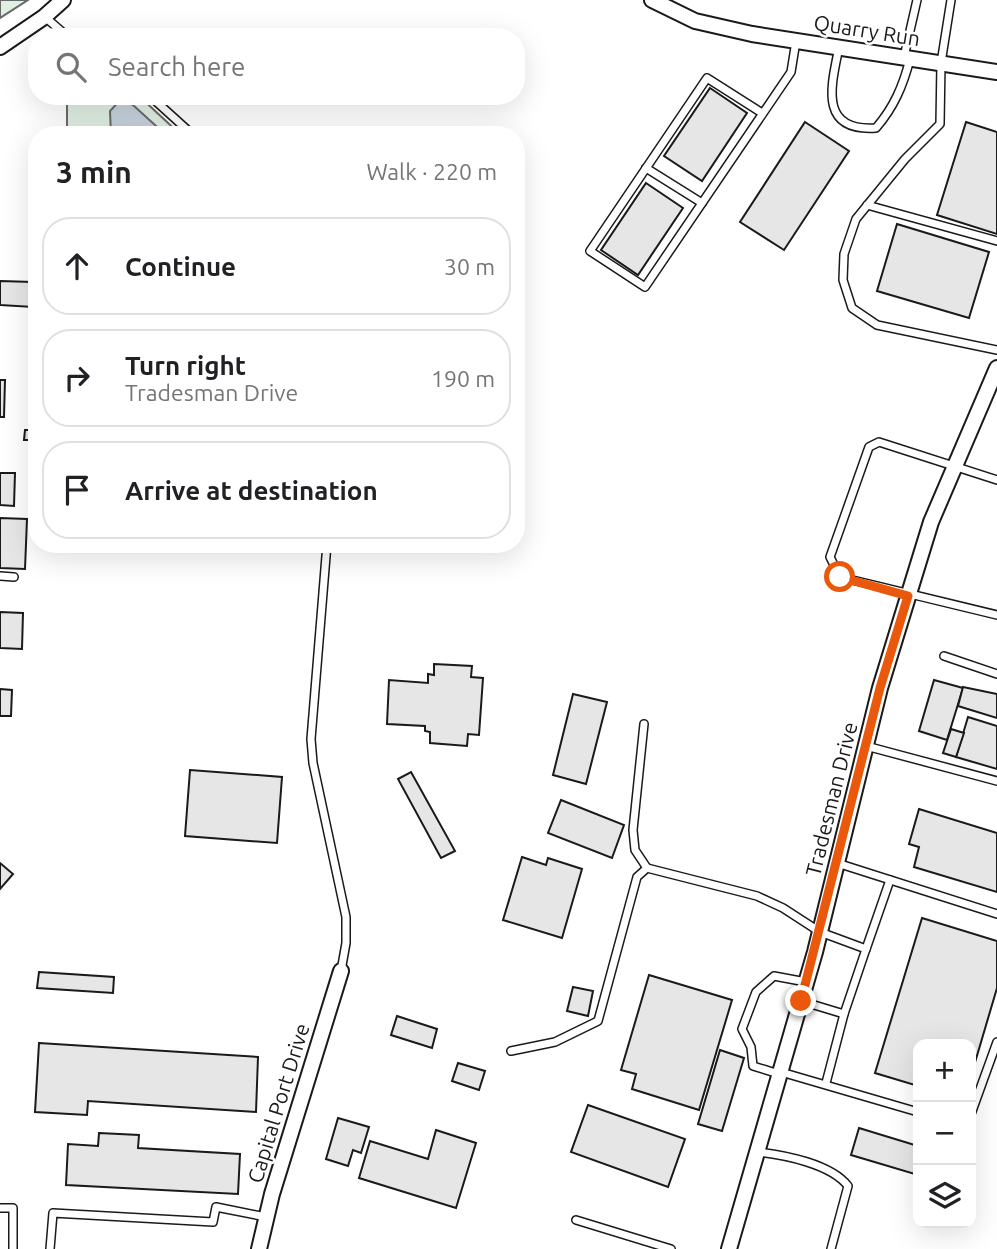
<!DOCTYPE html>
<html lang="en">
<head>
<meta charset="utf-8">
<style>
	:root { --surface:#fff; --page:#f2f2f2; --text:#202124; --muted:#757577; --line:#e0e0e0 }
	body { margin:0; font-family:Ubuntu,sans-serif; background:var(--page); color:var(--text) }
	.controls { position:absolute; right:21px; bottom:21px; display:grid; overflow:hidden; border-radius:14px; box-shadow:0 7px 28px #0002 }
	.controls button { width:63px; height:63px; display:grid; place-items:center; padding:0; border:0; border-bottom:2px solid var(--line); background:var(--surface); color:var(--text); font:35px sans-serif }
	.stop { position:absolute; width:21px; height:21px; margin:-16px; border:5px solid #ea580c; border-radius:50%; background:#fff }
	.stop.end { background:#ea580c; border-color:#fff; box-shadow:0 2px 7px #0008 }
	.list { margin:0; padding:0; list-style:none }
	h2 { display:flex; justify-content:space-between; align-items:center; height:91px; margin:0; padding:0 28px; font-size:30px }
	h2 small { font-size:23px; font-weight:400; color:var(--muted) }
	.list li { display:grid; grid-template-columns:46px 1fr auto; gap:21px; align-items:center; box-sizing:border-box; height:98px; margin:0 14px 14px; padding:0 14px; border:2px solid var(--line); border-radius:28px }
	.list b { display:block; font-size:26px; white-space:nowrap }
	.list p { margin:0; font-size:23px; white-space:nowrap; color:var(--muted) }
	.list em { font-size:23px; font-style:normal; color:var(--muted) }
	.icon { flex:none; width:38px; height:38px; fill:none; stroke:currentColor; stroke-width:2; stroke-linecap:round; stroke-linejoin:round }
	.map { position:relative; flex:none; width:997px; height:1249px; overflow:hidden }
	.search { position:absolute; background:var(--surface); box-shadow:0 7px 28px #0002; left:28px; top:28px; width:497px; height:77px; display:flex; align-items:center; gap:18px; box-sizing:border-box; padding:0 24px; border-radius:28px; color:var(--muted); font-size:26px }
	.panel { position:absolute; background:var(--surface); box-shadow:0 7px 28px #0002; left:28px; top:126px; width:497px; height:427px; border-radius:28px }
	.map>svg:first-child { display:block }
	.green { fill:#e0efe3; stroke:#6a6a6a; stroke-width:2 }
	.water { fill:#c6d2dc; stroke:#6a6a6a; stroke-width:2 }
	.building { fill:#e6e6e6; stroke:#1a1a1a; stroke-width:2 }
	.lines { fill:none; stroke-linecap:round; stroke-linejoin:round }
	.service-casing { stroke:#1a1a1a; stroke-width:10 }
	.minor-casing { stroke:#1a1a1a; stroke-width:18 }
	.service { stroke:#fff; stroke-width:7 }
	.minor { stroke:#fff; stroke-width:14 }
	.route { stroke:#ea580c; stroke-width:9 }
	.labels { text-anchor:middle; dominant-baseline:central; stroke-width:5; stroke-linejoin:round; paint-order:stroke }
	.street-label { font-size:21px; fill:#1a1a1a; stroke:#fff }
</style>
</head>
<body>
<div class="map">
<svg width="997" height="1249" viewBox="0 0 997 1249">
	<rect width="100%" height="100%" fill="#fff"/>
	<g class="green">
		<path d="M 0,0 L 28,0 L 0,18 Z"/>
		<path d="M 67,96 L 139,96 L 181,135 L 67,135 Z"/>
	</g>
	<path class="water" d="M 121,99 L 133,105 L 166,135 L 111,135 L 110,111 Z"/>
	<g class="building">
		<path d="M 710,88 L 747,113 L 702,181 L 664,156 Z"/>
		<path d="M 805,122 L 849,151 L 784,250 L 740,222 Z"/>
		<path d="M 966,122 L 997,132 L 997,234 L 937,215 Z"/>
		<path d="M 646,183 L 683,208 L 638,275 L 601,250 Z"/>
		<path d="M 897,224 L 989,252 L 969,318 L 877,291 Z"/>
		<path d="M 0,281 L 33,282 L 33,307 L 0,305 Z"/>
		<path d="M 0,380 L 5,380 L 4,417 L 0,417 Z"/>
		<path d="M 25,430 L 37,430 L 37,440 L 24,440 Z"/>
		<path d="M 0,473 L 15,473 L 14,506 L 0,505 Z"/>
		<path d="M 0,518 L 27,519 L 25,569 L 0,568 Z"/>
		<path d="M 0,612 L 23,613 L 22,649 L 0,648 Z"/>
		<path d="M 434,664 L 472,666 L 471,677 L 483,678 L 479,735 L 468,734 L 467,746 L 430,743 L 430,732 L 425,731 L 425,726 L 387,724 L 389,680 L 428,683 L 428,674 L 434,675 Z"/>
		<path d="M 934,680 L 963,688 L 947,740 L 919,731 Z"/>
		<path d="M 963,687 L 997,694 L 997,718 L 958,706 Z"/>
		<path d="M 0,689 L 12,690 L 11,716 L 0,716 Z"/>
		<path d="M 573,694 L 607,702 L 586,784 L 553,775 Z"/>
		<path d="M 968,717 L 997,726 L 997,769 L 956,757 Z"/>
		<path d="M 951,729 L 964,733 L 956,757 L 943,753 Z"/>
		<path d="M 190,770 L 282,777 L 277,843 L 185,836 Z"/>
		<path d="M 411,772 L 455,851 L 441,858 L 398,779 Z"/>
		<path d="M 561,800 L 624,825 L 612,858 L 548,833 Z"/>
		<path d="M 919,809 L 997,833 L 997,892 L 914,867 L 919,847 L 909,844 Z"/>
		<path d="M 522,857 L 546,865 L 548,858 L 582,869 L 562,938 L 503,920 Z"/>
		<path d="M 0,863 L 13,874 L 0,889 Z"/>
		<path d="M 922,918 L 997,941 L 997,988 L 971,1076 L 971,1044 L 918,1044 L 918,1086 L 875,1073 Z"/>
		<path d="M 39,972 L 114,977 L 113,993 L 37,988 Z"/>
		<path d="M 649,975 L 732,1000 L 699,1110 L 632,1089 L 636,1074 L 621,1070 Z"/>
		<path d="M 573,987 L 593,991 L 588,1016 L 567,1011 Z"/>
		<path d="M 397,1016 L 437,1029 L 432,1048 L 391,1035 Z"/>
		<path d="M 39,1043 L 258,1057 L 256,1112 L 88,1101 L 87,1115 L 35,1112 Z"/>
		<path d="M 720,1050 L 744,1058 L 722,1131 L 698,1124 Z"/>
		<path d="M 458,1063 L 485,1071 L 479,1090 L 452,1081 Z"/>
		<path d="M 588,1105 L 685,1139 L 668,1187 L 571,1152 Z"/>
		<path d="M 338,1118 L 369,1127 L 361,1153 L 353,1150 L 348,1166 L 326,1159 Z"/>
		<path d="M 859,1128 L 918,1146 L 918,1175 L 851,1155 Z"/>
		<path d="M 436,1130 L 476,1143 L 456,1208 L 359,1178 L 370,1141 L 428,1159 Z"/>
		<path d="M 99,1133 L 139,1135 L 138,1148 L 240,1154 L 238,1194 L 66,1185 L 68,1144 L 98,1146 Z"/>
	</g>
	<g class="lines">
		<g class="service-casing">
			<g id="service">
				<path d="M 951,0 L 941,63 L 940,124 L 905,159 L 856,219 L 844,254 L 843,280 L 852,308 L 877,325 L 997,350"/>
				<path d="M 45,17 L 68,37"/>
				<path d="M 839,47 C 832,83 817,132 876,128 C 894,107 903,86 910,59"/>
				<path d="M 904,57 L 917,0"/>
				<path d="M 150,96 L 193,135"/>
				<path d="M 762,113 L 707,78 L 590,251 L 645,287 L 791,72 L 796,41"/>
				<path d="M 646,168 L 702,203"/>
				<path d="M 867,205 L 997,241"/>
				<path d="M 997,480 L 879,442 L 869,447 L 830,557 L 840,577 L 997,615"/>
				<path d="M 327,544 L 311,739 L 313,763 L 346,917 L 346,943 L 341,971"/>
				<path d="M 0,576 L 14,577"/>
				<path d="M 944,656 L 997,674"/>
				<path d="M 644,724 L 633,830 L 635,850 L 647,868"/>
				<path d="M 866,746 L 997,781"/>
				<path d="M 837,863 L 997,914"/>
				<path d="M 866,949 L 890,880"/>
				<path d="M 511,1051 L 555,1042 L 598,1021 L 637,877 L 647,868 L 757,896 L 783,908 L 820,932 L 866,949 L 844,1014 L 801,1001"/>
				<path d="M 781,1072 L 918,1112"/>
				<path d="M 779,1074 L 753,1066 L 751,1047 L 742,1029 L 756,992 L 774,976 L 806,982"/>
				<path d="M 826,1083 L 844,1014"/>
				<path d="M 971,1114 L 997,1042"/>
				<path d="M 758,1152 C 785,1155 831,1164 848,1186 L 831,1249"/>
				<path d="M 0,1208 L 13,1208 L 13,1249"/>
				<path d="M 576,1220 L 671,1249"/>
				<path d="M 50,1249 L 53,1213 L 213,1222 L 216,1207 L 266,1217"/>
			</g>
		</g>
		<g class="minor-casing">
			<g id="minor">
				<path d="M 652,0 L 695,21 L 752,34 L 997,72"/>
				<path d="M 0,47 L 44,17 L 63,0"/>
				<path d="M 259,1249 L 272,1194 L 341,971"/>
				<path d="M 729,1249 L 815,952 L 880,688 L 931,522 L 997,368"/>
			</g>
		</g>
		<use href="#service" class="service"/>
		<use href="#minor" class="minor"/>
	</g>
	<g class="lines">
		<path class="route" d="M 801,1001 L 880,688 L 908,596 L 840,577"/>
	</g>
	<g class="labels">
		<g class="street-label">
			<text transform="translate(867 30) rotate(9)">Quarry Run</text>
			<text transform="translate(831 799) rotate(-76)">Tradesman Drive</text>
			<text transform="translate(278 1103) rotate(-73)">Capital Port Drive</text>
		</g>
	</g>
</svg>
<div class="controls">
<button>+</button>
<button>−</button>
<button><svg class="icon" aria-label="layers" viewBox="0 0 24 24"><path d="M12 4l9 5-9 5-9-5zM3 14l9 5 9-5"/></svg></button>
</div>
<div class="stop" style="left:840px;top:577px"></div>
<div class="stop end" style="left:801px;top:1001px"></div>
<div class="search"><svg class="icon" aria-label="search" viewBox="0 0 24 24"><circle cx="10" cy="10" r="6"/><path d="M15 15l6 6"/></svg>Search here</div>
<section class="panel">
<h2>3 min<small>Walk · 220 m</small></h2>
<ul class="list">
<li><svg class="icon" aria-label="ahead" viewBox="0 0 24 24"><path d="M12 20V5M6 11l6-6 6 6"/></svg><div><b>Continue</b></div><em>30 m</em></li>
<li><svg class="icon" aria-label="right" viewBox="0 0 24 24"><path d="M7 20v-9h11M14 6l5 5-5 5"/></svg><div><b>Turn right</b><p>Tradesman Drive</p></div><em>190 m</em></li>
<li><svg class="icon" aria-label="arrive" viewBox="0 0 24 24"><path d="M6 21V4h12l-3 4 3 4H6"/></svg><div><b>Arrive at destination</b></div></li>
</ul>
</section>
</div>
</body>
</html>
